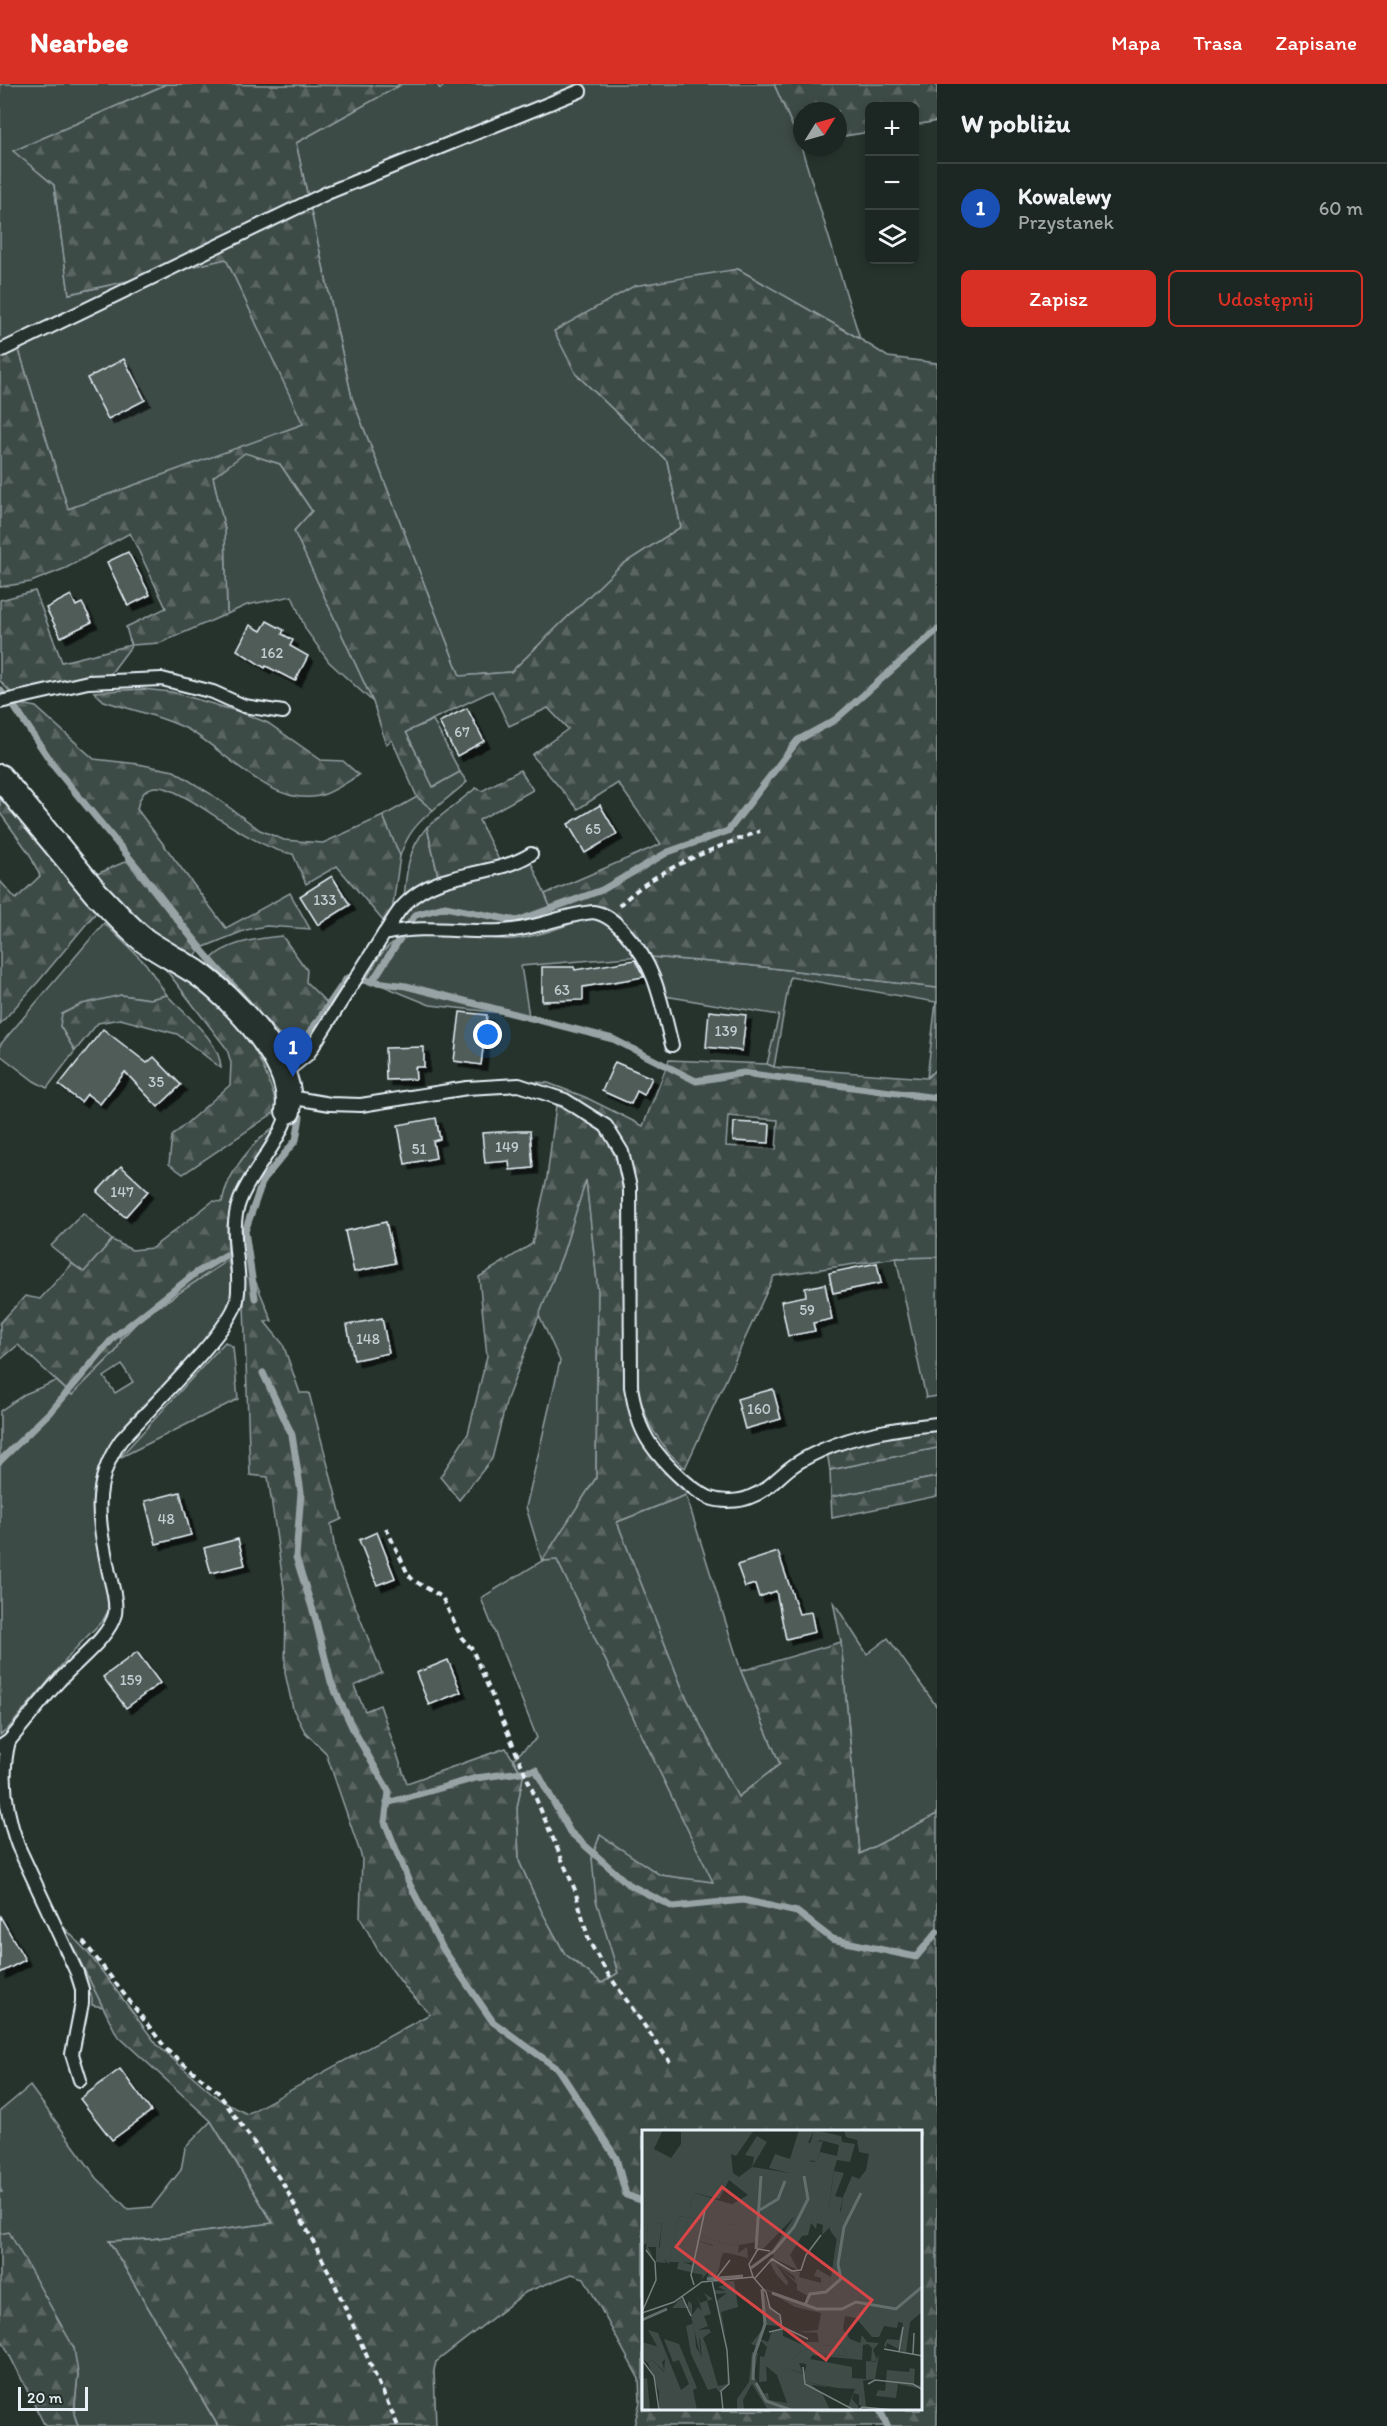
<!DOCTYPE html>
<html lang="pl">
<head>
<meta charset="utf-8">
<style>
	:root { --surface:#1c2622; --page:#252e2a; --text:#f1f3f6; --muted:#a0a5a5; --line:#3a4340; --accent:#d93025 }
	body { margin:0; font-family:Itim,sans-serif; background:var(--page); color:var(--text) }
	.controls { position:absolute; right:18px; top:18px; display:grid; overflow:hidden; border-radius:9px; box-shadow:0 3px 9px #0003 }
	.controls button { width:54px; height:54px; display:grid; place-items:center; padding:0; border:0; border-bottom:2px solid var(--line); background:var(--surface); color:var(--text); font:30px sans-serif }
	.compass { position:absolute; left:793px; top:18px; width:54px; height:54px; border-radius:50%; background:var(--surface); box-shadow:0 3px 9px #0003; rotate:53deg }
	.scale { position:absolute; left:18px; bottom:15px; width:70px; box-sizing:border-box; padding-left:6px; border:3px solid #e8f1f8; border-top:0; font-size:16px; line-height:21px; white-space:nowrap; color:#e8f1f8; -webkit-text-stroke:4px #26332d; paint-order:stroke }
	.you { position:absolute; left:488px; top:951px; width:21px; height:21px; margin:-15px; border:4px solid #fff; border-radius:50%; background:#1a73e8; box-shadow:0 0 0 9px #1a73e833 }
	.badge { display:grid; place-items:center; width:39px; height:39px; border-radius:50%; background:var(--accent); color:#fff; font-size:20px; font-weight:700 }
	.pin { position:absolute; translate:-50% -50px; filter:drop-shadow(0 2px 3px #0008) }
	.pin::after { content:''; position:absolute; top:32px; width:21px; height:18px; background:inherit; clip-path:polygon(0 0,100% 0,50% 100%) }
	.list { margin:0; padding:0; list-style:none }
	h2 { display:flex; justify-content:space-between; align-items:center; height:78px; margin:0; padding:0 24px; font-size:26px }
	h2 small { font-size:20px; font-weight:400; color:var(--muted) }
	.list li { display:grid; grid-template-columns:39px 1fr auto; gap:18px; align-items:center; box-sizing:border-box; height:90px; padding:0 24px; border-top:2px solid var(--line) }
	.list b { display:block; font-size:22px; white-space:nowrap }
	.list p { margin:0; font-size:20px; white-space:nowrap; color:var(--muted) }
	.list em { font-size:20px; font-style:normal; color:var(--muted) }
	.actions { display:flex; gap:12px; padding:18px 24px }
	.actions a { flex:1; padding:14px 0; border:2px solid var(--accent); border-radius:9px; text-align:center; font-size:21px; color:var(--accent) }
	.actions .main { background:var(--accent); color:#fff }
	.icon { flex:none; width:33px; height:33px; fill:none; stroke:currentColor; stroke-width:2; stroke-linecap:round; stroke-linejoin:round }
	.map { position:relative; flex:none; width:937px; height:2342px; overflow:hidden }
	header { display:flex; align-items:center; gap:36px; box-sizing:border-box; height:84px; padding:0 30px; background:var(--accent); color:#fff }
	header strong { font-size:28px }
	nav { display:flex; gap:33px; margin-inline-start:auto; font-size:21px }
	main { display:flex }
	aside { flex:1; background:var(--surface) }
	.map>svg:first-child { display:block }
	.grass { fill:#3e4b47; stroke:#939ea0; stroke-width:1.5; fill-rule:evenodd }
	.forest { fill:url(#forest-firs); stroke:#939ea0; stroke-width:1.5; fill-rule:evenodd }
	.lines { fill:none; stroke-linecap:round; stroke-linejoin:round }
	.stream { stroke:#98a3a5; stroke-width:7 }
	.building { fill:#505c59; stroke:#e8f1f8; stroke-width:1.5; filter:url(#shadow) }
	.service-casing { stroke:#e8f1f8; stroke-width:16 }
	.minor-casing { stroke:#e8f1f8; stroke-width:28 }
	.path { stroke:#e8f1f8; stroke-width:4; stroke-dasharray:6 4.5; stroke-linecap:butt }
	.service { stroke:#26332d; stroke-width:12 }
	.minor { stroke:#26332d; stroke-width:24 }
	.labels { text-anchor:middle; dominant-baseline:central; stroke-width:6; stroke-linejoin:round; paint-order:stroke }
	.number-label { font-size:15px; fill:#c2ccd0 }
	.inset-river { fill:none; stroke:#636f6d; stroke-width:3 }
	.inset-road { fill:none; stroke:#747f7e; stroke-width:1.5 }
	.view { fill:#d94647; fill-opacity:0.15; stroke:#d94647; stroke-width:3 }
	.inset-edge { fill:none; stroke:#e8f1f8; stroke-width:3 }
</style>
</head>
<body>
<header>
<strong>Nearbee</strong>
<nav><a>Mapa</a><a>Trasa</a><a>Zapisane</a></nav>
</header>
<main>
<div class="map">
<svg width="937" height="2342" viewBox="0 0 937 2342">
	<defs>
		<pattern id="forest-firs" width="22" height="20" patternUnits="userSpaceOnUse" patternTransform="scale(1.5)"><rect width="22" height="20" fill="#3e4b47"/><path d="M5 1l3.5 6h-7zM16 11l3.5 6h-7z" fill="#5a6562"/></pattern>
		<filter id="shadow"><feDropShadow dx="5.5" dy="5.5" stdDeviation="0" flood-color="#0009"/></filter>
	</defs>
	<rect width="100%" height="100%" fill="#26332d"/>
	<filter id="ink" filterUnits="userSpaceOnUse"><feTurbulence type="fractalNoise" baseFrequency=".0167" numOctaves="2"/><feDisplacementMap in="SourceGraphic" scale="12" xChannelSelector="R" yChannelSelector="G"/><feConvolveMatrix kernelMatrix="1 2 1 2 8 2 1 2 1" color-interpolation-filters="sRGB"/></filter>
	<g filter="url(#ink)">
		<g class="grass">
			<path d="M 0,0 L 167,0 L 14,67 L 54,101 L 69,210 L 226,175 L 304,340 L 68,425 L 18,263 L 0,271 Z"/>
			<path d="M 398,0 L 437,0 L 440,5 L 446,0 L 774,0 L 800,59 L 860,255 L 738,185 L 576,290 L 667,377 L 681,443 L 620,482 L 511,588 L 460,592 L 352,314 L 296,59 L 398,2 Z"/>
			<path d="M 245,368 L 280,380 L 312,427 L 294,447 L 373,618 L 329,578 L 306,546 L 292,512 L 247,521 L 227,530 L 225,446 L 213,393 Z"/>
			<path d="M 433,636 L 460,688 L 433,703 L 406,648 Z"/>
			<path d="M 417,713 L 433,726 C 416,740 407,751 400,772 L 383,732 Z"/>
			<path d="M 427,743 L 438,792 L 421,802 L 404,816 C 406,788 408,765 427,743 Z"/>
			<path d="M 531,778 L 553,829 L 517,841 L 497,843 L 448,839 L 394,843 C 405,827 416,816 433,807 Z"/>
			<path d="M 589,834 L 603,835 L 642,872 L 521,882 L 529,932 L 430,921 L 366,895 C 374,883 381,866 394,858 C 419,841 482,857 513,855 C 539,853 564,841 589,834 Z"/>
			<path d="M 104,839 L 146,880 L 167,911 L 150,915 L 121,911 L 60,942 L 75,967 L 47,1004 L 34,997 L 0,971 L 0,961 Z"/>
			<path d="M 651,873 L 746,881 L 937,904 L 937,984 L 927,994 L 936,918 L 790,893 L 774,983 L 767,980 L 779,931 L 665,912 Z"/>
			<path d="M 586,1094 L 598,1207 L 596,1394 L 543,1477 L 557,1476 L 714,1799 L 660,1791 L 600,1752 L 592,1774 L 618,1890 L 602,1899 L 565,1870 L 541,1826 L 519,1777 L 517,1724 L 523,1692 L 513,1675 L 537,1654 L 481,1514 L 542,1477 L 526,1423 L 560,1277 L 539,1231 L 563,1169 Z"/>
			<path d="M 83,1129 L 112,1156 L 84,1189 L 51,1162 Z"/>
			<path d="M 937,1173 L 937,1312 L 926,1314 L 896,1174 Z"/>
			<path d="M 228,1176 C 229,1185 234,1198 233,1207 C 229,1244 156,1306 131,1334 C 118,1348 106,1365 99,1383 C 83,1421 109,1486 108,1527 L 103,1536 L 76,1564 L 7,1646 L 0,1651 L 0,1327 L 25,1310 L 56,1297 L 72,1311 L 116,1267 L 122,1254 L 140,1235 ZM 122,1281 L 133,1298 L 115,1309 L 104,1293 Z"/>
			<path d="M 225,1258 L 233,1263 L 238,1315 L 119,1374 Z"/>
			<path d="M 937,1364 L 937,1393 L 831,1413 L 830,1386 Z"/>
			<path d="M 686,1411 L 741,1587 L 780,1680 L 738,1713 L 684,1609 L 617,1438 Z"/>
			<path d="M 833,1517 L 867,1570 L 888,1554 L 937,1623 L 937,1730 L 860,1770 L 841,1558 Z"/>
			<path d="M 62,1841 L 103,1923 L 92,1921 L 92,1914 Z"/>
			<path d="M 30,2002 L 97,2094 L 128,2125 L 152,2123 L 181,2086 L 185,2064 L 211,2037 L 273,2139 L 151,2155 L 109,2157 L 218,2342 L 78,2342 L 74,2330 L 78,2290 L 9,2149 L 0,2150 L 0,2108 L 2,2108 L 0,2104 L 0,2027 Z"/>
		</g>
		<g class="forest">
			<path d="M 167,0 L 399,2 L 296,59 L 352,314 L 460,592 L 511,588 L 620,482 L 681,443 L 667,377 L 576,290 L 554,247 L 634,202 L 738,185 L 860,255 L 888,273 L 937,279 L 937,904 L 746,881 L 651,873 C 638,855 623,830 603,822 L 553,829 L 545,810 L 661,760 L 618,699 L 578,725 L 532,671 L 568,645 L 548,624 L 509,642 L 492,607 L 406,648 L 433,703 L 460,688 L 467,698 L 433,726 L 417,713 L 392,656 L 386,660 L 373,618 L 294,447 L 312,427 L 280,380 L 245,369 L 213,393 L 225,446 L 227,530 L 160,559 L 132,561 L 108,593 L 12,610 L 0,597 L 0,516 L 35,507 L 62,578 L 131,561 L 126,543 L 166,524 L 130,449 L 66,484 L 31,498 L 0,503 L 0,271 L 18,263 L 68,425 L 303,340 L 226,175 L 69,210 L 54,101 L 13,67 Z"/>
			<path d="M 774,0 L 937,0 L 937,37 L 915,41 L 914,22 L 870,22 L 869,48 L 838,53 L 838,27 L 802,27 L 802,58 L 800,59 Z"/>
			<path d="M 142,605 L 172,608 L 240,628 L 268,639 L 321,676 L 343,677 L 359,691 C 347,698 332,709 319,712 C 270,723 226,666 187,645 C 161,632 131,626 104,617 L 94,608 Z"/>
			<path d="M 22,620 L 36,623 L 94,675 L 138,680 L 174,687 L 211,710 L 260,746 L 284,756 L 323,759 L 383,732 L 400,772 L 392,828 L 383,837 L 337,782 L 306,800 L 293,770 C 267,768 218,734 195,719 C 184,713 170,703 157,703 C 144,703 139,715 137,725 L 226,844 L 290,809 L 310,845 L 266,842 L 246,846 L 204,863 L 60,686 L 17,622 Z"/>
			<path d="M 520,686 L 533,706 L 479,736 L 500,778 L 438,792 L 427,743 L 476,704 L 482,707 Z"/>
			<path d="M 0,709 L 59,783 L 98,826 L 38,898 L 0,940 L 0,797 L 16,815 L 40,792 L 29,769 L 0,729 Z"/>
			<path d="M 127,777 L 199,867 L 191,876 L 131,833 L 92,792 Z"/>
			<path d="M 282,852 L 307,886 L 306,898 L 327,919 C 326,940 308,967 287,971 L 205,887 C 211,860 259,854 282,852 Z"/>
			<path d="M 163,882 C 227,918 259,955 278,1026 L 183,1090 L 169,1080 L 172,1052 L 230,1001 L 231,979 L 227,965 Z"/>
			<path d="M 121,911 L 150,915 L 167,911 C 185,931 220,956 221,984 L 177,950 L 120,935 L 98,939 L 75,967 L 60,942 L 62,930 L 82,920 Z"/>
			<path d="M 669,976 L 767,980 L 774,983 L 927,994 L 937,984 L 937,1173 L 896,1174 L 774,1192 L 685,1384 L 668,1368 L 650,1342 L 639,1312 L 636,1280 L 635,1101 L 614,1046 L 594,1028 L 561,1009 L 521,997 L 548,999 L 585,1013 L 643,1042 ZM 728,1032 L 778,1036 L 776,1065 L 726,1062 Z"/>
			<path d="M 556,1021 L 585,1035 L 605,1051 L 618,1079 L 623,1110 L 625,1291 L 632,1338 L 650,1367 L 683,1400 L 686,1411 L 617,1438 L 684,1609 L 738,1713 L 780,1680 L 741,1587 L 841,1558 L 860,1770 L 937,1730 L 937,2342 L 634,2342 L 640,2318 L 639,2295 L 584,2194 L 572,2190 L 526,2208 L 436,2278 L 434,2286 L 436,2342 L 218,2342 L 109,2157 L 151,2155 L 273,2139 L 211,2037 L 117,1951 L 62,1841 L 89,1870 L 158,1962 L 220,2016 L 247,2030 L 430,1930 L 404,1902 L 379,1868 L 360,1833 L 362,1774 L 326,1669 L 305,1648 L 293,1625 L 285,1589 L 286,1518 L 268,1393 L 250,1391 L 242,1165 L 272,1237 L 265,1238 L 283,1260 L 300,1309 L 309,1309 L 342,1435 L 331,1440 L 336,1474 L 382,1589 L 354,1602 L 365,1627 L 380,1621 L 407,1699 L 506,1664 L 523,1692 L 517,1724 L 519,1777 L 541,1826 L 565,1870 L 602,1899 L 618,1889 L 596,1816 L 592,1774 L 600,1751 L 660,1791 L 713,1798 L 557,1476 L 542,1477 L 596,1394 L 598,1207 L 586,1096 L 563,1169 L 507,1315 L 492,1375 L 459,1416 L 440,1393 L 468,1350 L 487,1272 L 479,1193 L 532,1160 L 547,1094 ZM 643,2048 L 920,2048 L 920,2326 L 643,2326 Z"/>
			<path d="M 275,1042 L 233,1115 L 227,1141 L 228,1176 L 140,1235 L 122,1254 L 116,1267 L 72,1311 L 18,1261 L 0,1276 L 0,1239 L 25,1212 L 40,1215 L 72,1180 L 84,1188 L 112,1156 L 132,1166 L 152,1164 L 213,1117 L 222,1118 C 227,1089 252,1059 275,1042 Z"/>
			<path d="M 937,1344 L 937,1364 L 830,1386 L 827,1368 L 874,1355 Z"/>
			<path d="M 937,1393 L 937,1412 L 832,1434 L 831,1413 Z"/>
			<path d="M 9,2148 L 74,2264 L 78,2290 L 74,2330 L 78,2342 L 45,2342 L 0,2252 L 0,2150 Z"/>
		</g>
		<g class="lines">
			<g class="stream">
				<path d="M 0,606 L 15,624 L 56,685 L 141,788 L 199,863 L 250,921"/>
				<path d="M 372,898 L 415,831 L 445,823 L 517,837 L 602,806 L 668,768 L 728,747 L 798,656 L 835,636 L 937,546"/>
				<path d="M 265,939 L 285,961 L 297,961 L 306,954 L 347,894 L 406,902 L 613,955 L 696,997 L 743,989 L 937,1014"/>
				<path d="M 255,1214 L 245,1147 L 263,1096 L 296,1056 L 300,1033"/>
				<path d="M 263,1289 L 292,1351 L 301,1408 L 296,1473 L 315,1533 L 331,1598 L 354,1647 L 389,1708 L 385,1738 L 410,1801 L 443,1865 L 493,1938 L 558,1985 L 616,2074 L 626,2111 L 643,2117"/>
				<path d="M 0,1377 L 55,1323 L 114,1253 L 196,1189 L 226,1171"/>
				<path d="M 387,1719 L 476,1694 L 536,1686 L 570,1748 L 628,1800 L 673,1823 L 743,1816 L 797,1828 L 832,1855 L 916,1873 L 937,1848"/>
				<path d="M 880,2326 L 887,2342"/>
			</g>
		</g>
		<g class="building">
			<path d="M 124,275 L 145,316 L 108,335 L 87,294 Z"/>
			<path d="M 128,468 L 150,511 L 128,522 L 107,478 Z"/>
			<path d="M 71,511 L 76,522 L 82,519 L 92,538 L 61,553 L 46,524 Z"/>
			<path d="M 267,537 L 284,546 L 282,550 L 293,556 L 290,562 L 308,572 L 295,597 L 266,582 L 265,584 L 237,566 L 250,541 L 261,547 Z"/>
			<path d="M 467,624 L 484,657 L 457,672 L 439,638 Z"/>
			<path d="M 600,721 L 617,750 L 585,769 L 568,740 Z"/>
			<path d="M 332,792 L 350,821 L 318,841 L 300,812 Z"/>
			<path d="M 635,876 L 644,893 L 583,903 L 583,916 L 542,917 L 542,883 L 574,883 L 575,886 Z"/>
			<path d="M 709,927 L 746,931 L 742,967 L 706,963 Z"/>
			<path d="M 460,928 L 487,931 L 481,981 L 454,977 Z"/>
			<path d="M 103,945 L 147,979 L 154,973 L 181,1001 L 158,1023 L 125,988 L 100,1020 L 87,1010 L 81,1018 L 59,1001 Z"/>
			<path d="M 424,963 L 424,983 L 415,983 L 416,995 L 386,996 L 385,964 Z"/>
			<path d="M 615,978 L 652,994 L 644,1011 L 637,1007 L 631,1020 L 602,1007 Z"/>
			<path d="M 436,1034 L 440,1055 L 433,1057 L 436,1074 L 405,1080 L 398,1041 Z"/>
			<path d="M 734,1038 L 770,1040 L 769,1059 L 733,1057 Z"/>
			<path d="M 519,1047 L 530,1047 L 533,1084 L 510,1086 L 509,1077 L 485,1079 L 482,1049 Z"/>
			<path d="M 121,1082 L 148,1107 L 125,1133 L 97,1108 Z"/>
			<path d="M 386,1138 L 395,1179 L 354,1188 L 345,1147 Z"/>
			<path d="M 877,1179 L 881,1199 L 833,1209 L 829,1189 Z"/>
			<path d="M 825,1200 L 832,1235 L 813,1239 L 815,1247 L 788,1252 L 781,1217 L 806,1212 L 805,1204 Z"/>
			<path d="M 382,1234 L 389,1269 L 354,1276 L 347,1241 Z"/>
			<path d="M 773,1305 L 781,1335 L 745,1345 L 737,1315 Z"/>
			<path d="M 180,1408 L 191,1451 L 156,1460 L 145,1417 Z"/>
			<path d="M 377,1448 L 395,1494 L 377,1501 L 359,1456 Z"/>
			<path d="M 238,1455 L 245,1481 L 211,1489 L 204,1464 Z"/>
			<path d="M 778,1468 L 799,1530 L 811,1528 L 815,1548 L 786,1555 L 776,1507 L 759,1513 L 755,1500 L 745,1503 L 737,1481 Z"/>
			<path d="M 137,1568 L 160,1599 L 126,1624 L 103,1593 Z"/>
			<path d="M 448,1576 L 461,1608 L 429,1621 L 416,1589 Z"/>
			<path d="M 0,1832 L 25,1876 L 0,1889 Z"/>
			<path d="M 120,1985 L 151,2027 L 112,2056 L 80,2015 Z"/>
		</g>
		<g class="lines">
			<g class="service-casing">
				<g id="service">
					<path d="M 0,267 L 327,109 L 580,7"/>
					<path d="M 0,618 L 88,598 L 162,595 L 213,608 L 244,622 L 283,628"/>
					<path d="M 384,850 C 391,840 397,827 406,819 C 439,785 493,794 531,770"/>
					<path d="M 283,990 L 308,970 L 384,850 C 423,840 462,849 501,847 C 533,846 562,831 593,828 C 607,830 618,840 627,851 C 657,884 661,919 672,961"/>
					<path d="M 289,1013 L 330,1020 L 361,1021 L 467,1004 L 519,1001 L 565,1016 L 606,1042 L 622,1068 L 630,1103 L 631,1303 C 634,1318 636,1333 643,1347 C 653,1369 687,1404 710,1414 C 721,1418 739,1418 750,1413 C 767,1407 777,1394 790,1384 C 800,1376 811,1371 822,1366 C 858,1350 898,1344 937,1340"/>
					<path d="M 9,1657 C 0,1692 6,1729 18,1762 L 77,1889 L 82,1905 L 82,1919 L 72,1970 L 80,1996"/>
					<path d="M 0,1663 L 9,1657 C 26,1637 42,1616 59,1597 C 75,1578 109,1554 115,1530 C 117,1517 112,1501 109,1489 C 99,1440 90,1400 121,1356 C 145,1329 232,1245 237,1216 C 243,1183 227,1148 240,1116 C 252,1085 280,1060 288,1027"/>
				</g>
			</g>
			<g class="minor-casing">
				<path id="minor" d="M 0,693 L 96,809 C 112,825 127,843 145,857 C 161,868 179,877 196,888 C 232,913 297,980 288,1027"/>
			</g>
			<g class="path">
				<path d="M 619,822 C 656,784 711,766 760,747"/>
				<path d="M 386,1444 L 408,1490 L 413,1496 L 442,1513 L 461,1553 L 472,1565 L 575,1806 L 589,1857 L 606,1887 L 670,1978"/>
				<path d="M 83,1857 L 168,1967 L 217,2007 L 284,2101 L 332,2194 L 398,2342"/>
			</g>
			<use href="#service" class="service"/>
			<use href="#minor" class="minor"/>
		</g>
	</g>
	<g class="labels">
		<g class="number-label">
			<text x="272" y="569">162</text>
			<text x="462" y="648">67</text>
			<text x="593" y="745">65</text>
			<text x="325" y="816">133</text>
			<text x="562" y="906">63</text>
			<text x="726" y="947">139</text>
			<text x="156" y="998">35</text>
			<text x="507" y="1063">149</text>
			<text x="419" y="1065">51</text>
			<text x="122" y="1108">147</text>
			<text x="807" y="1226">59</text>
			<text x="368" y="1255">148</text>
			<text x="759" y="1325">160</text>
			<text x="166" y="1435">48</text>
			<text x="131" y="1596">159</text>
		</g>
	</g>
	<g transform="translate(642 2046)">
		<rect width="280" height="280" fill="#26332d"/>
		<path d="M 157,0 L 172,0 L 166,13 L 181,11 L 175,31 L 154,30 L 147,43 L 127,38 L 133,24 L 148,29 ZM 115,6 L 125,12 L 110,37 L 112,27 L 103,25 ZM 192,41 L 202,43 L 193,66 L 201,68 L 198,80 L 200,84 L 193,127 L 195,110 L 188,100 L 187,76 ZM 53,63 L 92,75 L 82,79 L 81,94 L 96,95 L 97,113 L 94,116 L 71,110 L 52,101 L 46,91 L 40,120 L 56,111 L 92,123 L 81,123 L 79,128 L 70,123 L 65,133 L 27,132 L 37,86 L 55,89 L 48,75 ZM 6,92 L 20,94 L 17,116 L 24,133 L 14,132 L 14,117 L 6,117 L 11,127 L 4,120 ZM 133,133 L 156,153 L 184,158 L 176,163 L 185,170 L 173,170 L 155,160 L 155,154 ZM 121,159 L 126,174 L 137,184 L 140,196 L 124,195 L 119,210 L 123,195 ZM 52,193 L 54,217 L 60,227 L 58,207 L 64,215 L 76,256 L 85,254 L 86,243 L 86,254 L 78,263 L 74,258 L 66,260 L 49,224 L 44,196 ZM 6,200 L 16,203 L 39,260 L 47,254 L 37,230 L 31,232 L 22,209 L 37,214 L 55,258 L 51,260 L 55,280 L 17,280 L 17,262 L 6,233 L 10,230 L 22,242 L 23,230 ZM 175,202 L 185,203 L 178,215 L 201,217 L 205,225 L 191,226 L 173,221 L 168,229 L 210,237 L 210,248 L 224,249 L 224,231 L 233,232 L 237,225 L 233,249 L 217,251 L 215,259 L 195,258 L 164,252 L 164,234 L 157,233 L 161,243 L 143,238 L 157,222 L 169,219 L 164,219 L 164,212 L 177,212 ZM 268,238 L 273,239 L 272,254 L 280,256 L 280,259 L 256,254 L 254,268 L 234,266 L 236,260 L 243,261 L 245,240 L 267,242 Z" fill="#3e4b47"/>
		<path d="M 0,0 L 21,0 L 12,19 L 29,28 L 39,14 L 39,2 L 30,0 L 112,0 L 94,26 L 89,24 L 91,43 L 97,47 L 110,37 L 147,43 L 148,31 L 158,26 L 170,32 L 175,31 L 178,22 L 195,26 L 197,15 L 178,10 L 167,18 L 172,0 L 199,6 L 200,12 L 213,14 L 208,32 L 195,30 L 192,40 L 187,76 L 197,83 L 195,97 L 189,96 L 180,105 L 181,95 L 175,93 L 174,99 L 169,93 L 166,105 L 160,106 L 148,125 L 156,140 L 133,129 L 147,140 L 158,142 L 157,147 L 179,153 L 179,148 L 172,146 L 175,139 L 189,147 L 201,67 L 210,46 L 217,49 L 224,40 L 227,24 L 217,22 L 215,10 L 204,7 L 202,0 L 280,0 L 280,182 L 268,192 L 264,223 L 245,213 L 244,218 L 242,215 L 245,209 L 257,210 L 261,193 L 256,192 L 255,198 L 242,196 L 237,207 L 230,207 L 214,188 L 203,186 L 201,199 L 208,209 L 218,213 L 220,205 L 225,212 L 237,213 L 231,220 L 235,230 L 229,232 L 230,218 L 226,214 L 221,215 L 220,230 L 170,225 L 172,221 L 191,226 L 205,225 L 201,217 L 178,215 L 184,203 L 155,202 L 176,200 L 179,183 L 153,177 L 121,158 L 156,172 L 163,173 L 165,165 L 185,170 L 175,163 L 183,158 L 155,154 L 152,146 L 134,134 L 146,152 L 145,156 L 134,144 L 127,131 L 129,129 L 123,132 L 132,126 L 129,122 L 153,86 L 122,118 L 113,122 L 115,112 L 97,115 L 96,123 L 105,117 L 106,128 L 70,119 L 79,128 L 77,139 L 74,146 L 64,150 L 68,140 L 59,150 L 61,145 L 35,139 L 37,131 L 50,135 L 52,129 L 65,133 L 71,115 L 57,111 L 51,123 L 39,120 L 46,91 L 54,92 L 53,101 L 71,110 L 94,116 L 97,113 L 95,95 L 77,94 L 78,86 L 82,79 L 106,65 L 87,50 L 77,69 L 53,63 L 48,75 L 56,89 L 37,86 L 27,134 L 17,124 L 20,94 L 6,93 L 5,113 L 0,116 ZM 92,151 L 96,177 L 79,182 L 84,207 L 74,171 L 85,163 L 73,164 L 73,160 L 84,161 L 76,157 L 87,153 L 70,152 ZM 54,163 L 58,173 L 66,170 L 62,163 L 71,169 L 65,171 L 69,184 L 62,186 L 66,196 L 56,200 L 67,199 L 69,202 L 61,208 L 64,215 L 57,208 L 59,228 L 47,178 L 30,178 L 39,168 L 46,176 L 46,171 L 50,174 L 50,185 L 56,177 L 60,181 ZM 141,199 L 141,206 L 170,219 L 157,222 L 144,238 L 162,244 L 165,234 L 164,252 L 188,257 L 170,255 L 181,265 L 188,280 L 126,280 L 110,254 L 101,270 L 102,280 L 95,280 L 95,269 L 107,252 L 110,222 L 116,223 L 112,246 L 120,264 L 126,263 L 127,270 L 145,273 L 135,245 L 124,236 L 125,251 L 117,252 L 118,226 L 122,227 L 125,217 L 119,211 L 117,217 L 109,214 L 119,201 L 118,209 L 126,212 L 130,201 ZM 0,212 L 17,217 L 23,229 L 20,232 L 23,242 L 10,230 L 6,233 L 0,229 ZM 5,248 L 8,280 L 0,280 L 0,249 ZM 221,250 L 224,277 L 217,275 L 217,265 L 212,263 L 210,269 L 217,277 L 214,280 L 206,277 L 216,251 Z" fill="#3e4b47"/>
		<path class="inset-river" d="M 118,80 L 136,69 L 143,51M 114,119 L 119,46M 109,138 L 132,121 L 152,97 L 166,69 L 162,46M 65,149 L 101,146M 130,163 L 175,179 L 200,179 L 214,172 L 254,179 L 281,156M 163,175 L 168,164 L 184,162 L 199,149 L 196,134 L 202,97 L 219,63M 0,190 L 25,179M 111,250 L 112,226 L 123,194 L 120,159M 114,253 L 124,271 L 149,280"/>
		<path class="inset-road" d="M 111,147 L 107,134 L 116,119 L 128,121M 113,148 L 130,129 L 150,141 L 159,140 L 164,125 L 179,105M 70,151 L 85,220 L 87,254 L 79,261 L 81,280M 72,151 L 88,130M 52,155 L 49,145 L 63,80M 40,166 L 49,186M 0,182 L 14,150 L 13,132 L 4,120M 0,183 L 32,172 L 60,152 L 111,147 L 124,162 L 128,178 L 138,185 L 140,199 L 127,202M 141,197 L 166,209M 242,219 L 281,226M 257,222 L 261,197M 271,224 L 272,203M 0,230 L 12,246 L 17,280M 161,237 L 163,254 L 212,280M 226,254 L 233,250 L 271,254 L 281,260M 217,280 L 220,277 L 252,280"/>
		<path class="view" d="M 80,57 L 230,170 L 184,230 L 34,117 Z"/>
		<rect width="280" height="280" class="inset-edge"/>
	</g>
</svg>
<div class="controls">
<button>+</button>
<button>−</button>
<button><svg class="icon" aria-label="layers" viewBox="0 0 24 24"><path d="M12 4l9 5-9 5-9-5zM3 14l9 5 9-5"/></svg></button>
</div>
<svg class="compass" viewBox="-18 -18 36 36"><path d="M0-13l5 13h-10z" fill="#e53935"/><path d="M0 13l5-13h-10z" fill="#a0a5a5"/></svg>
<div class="scale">20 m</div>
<div class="you"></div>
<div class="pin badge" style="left:293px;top:993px;background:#1a4fb4">1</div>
</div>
<aside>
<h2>W pobliżu<small></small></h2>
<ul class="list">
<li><span class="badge" style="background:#1a4fb4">1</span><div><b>Kowalewy</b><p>Przystanek</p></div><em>60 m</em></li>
</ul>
<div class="actions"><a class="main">Zapisz</a><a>Udostępnij</a></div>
</aside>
</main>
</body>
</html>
